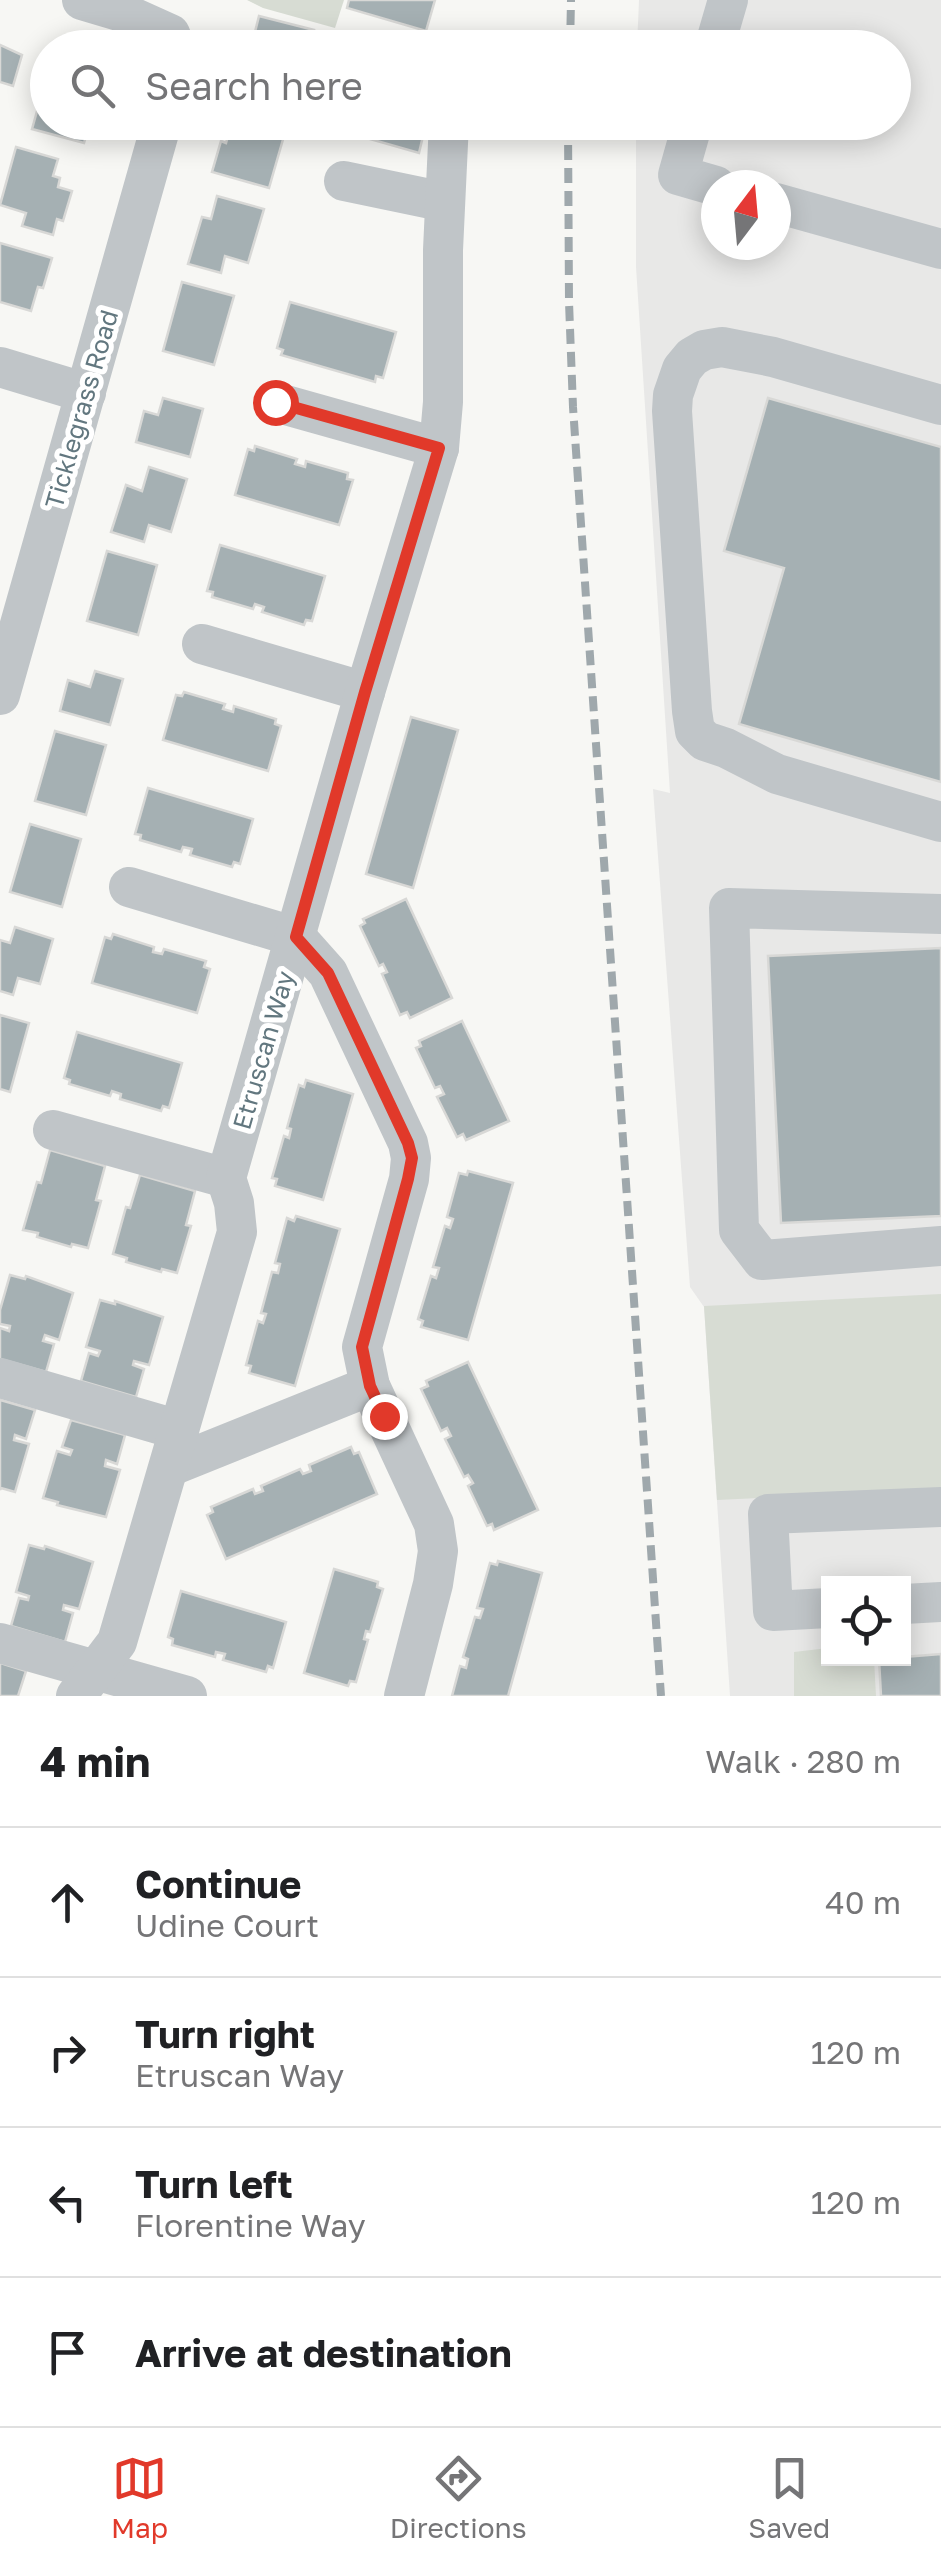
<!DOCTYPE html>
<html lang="en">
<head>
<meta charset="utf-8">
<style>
	:root { --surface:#fff; --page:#f2f2f2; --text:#202124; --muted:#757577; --line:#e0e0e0; --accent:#e1392a }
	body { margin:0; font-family:"Golos Text",sans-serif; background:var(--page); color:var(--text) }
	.controls { position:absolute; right:30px; bottom:30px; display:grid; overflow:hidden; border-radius:0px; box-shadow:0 5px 25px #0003 }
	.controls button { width:90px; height:90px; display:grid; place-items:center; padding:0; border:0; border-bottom:2px solid var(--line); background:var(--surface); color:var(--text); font:50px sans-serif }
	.compass { position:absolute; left:701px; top:170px; width:90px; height:90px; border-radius:50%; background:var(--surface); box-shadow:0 5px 25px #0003; rotate:16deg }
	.stop { position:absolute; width:30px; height:30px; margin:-22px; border:8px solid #e1392a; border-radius:50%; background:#fff }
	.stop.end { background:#e1392a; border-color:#fff; box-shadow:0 2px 10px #0008 }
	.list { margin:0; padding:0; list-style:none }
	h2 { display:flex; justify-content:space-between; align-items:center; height:130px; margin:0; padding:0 40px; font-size:42px }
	h2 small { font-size:32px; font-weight:400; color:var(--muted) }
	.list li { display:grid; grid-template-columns:65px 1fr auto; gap:30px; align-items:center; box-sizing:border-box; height:150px; padding:0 40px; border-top:2px solid var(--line) }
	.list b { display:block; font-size:38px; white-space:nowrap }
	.list p { margin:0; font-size:32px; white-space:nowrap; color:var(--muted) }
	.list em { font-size:32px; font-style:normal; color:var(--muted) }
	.icon { flex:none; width:55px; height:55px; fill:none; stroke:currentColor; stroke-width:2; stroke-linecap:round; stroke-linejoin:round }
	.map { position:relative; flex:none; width:941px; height:1696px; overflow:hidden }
	.search { position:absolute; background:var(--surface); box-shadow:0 5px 25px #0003; left:30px; right:30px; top:30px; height:110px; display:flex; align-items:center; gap:25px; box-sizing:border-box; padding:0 35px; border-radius:55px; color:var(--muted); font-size:38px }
	.sheet { height:730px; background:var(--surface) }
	nav { display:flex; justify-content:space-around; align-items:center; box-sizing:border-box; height:140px; border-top:2px solid var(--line); background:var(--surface); font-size:28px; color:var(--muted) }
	nav a { display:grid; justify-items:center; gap:5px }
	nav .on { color:var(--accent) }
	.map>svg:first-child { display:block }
	.built { fill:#e8e8e7; fill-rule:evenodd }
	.green { fill:#d7dcd3 }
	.building { fill:#a5b0b3; stroke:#d8d8d6; stroke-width:2.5 }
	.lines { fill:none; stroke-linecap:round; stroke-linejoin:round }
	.minor { stroke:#c0c5c8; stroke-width:40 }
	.rail { stroke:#9fa8ac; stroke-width:8; stroke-dasharray:15 8; stroke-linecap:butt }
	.route { stroke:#e1392a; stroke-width:12 }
	.labels { text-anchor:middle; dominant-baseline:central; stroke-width:10; stroke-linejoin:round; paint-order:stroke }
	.street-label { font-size:25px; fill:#62777f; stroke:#fff }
</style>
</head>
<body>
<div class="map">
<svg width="941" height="1696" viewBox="0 0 941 1696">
	<rect width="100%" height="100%" fill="#f7f7f4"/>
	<path class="built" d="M 639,0 L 941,0 L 941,1696 L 730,1696 L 704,1307 L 690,1287 L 653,789 L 670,793 L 636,267 L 636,123 L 894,122 L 894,48 L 637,47 ZM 716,185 L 776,185 L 776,245 L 716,245 ZM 828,1584 L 904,1584 L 904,1659 L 828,1659 Z"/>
	<g class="green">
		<path d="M 247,0 L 344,0 L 335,28 L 263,8 Z"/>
		<path d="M 941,1294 L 941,1489 L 717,1500 L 704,1306 Z"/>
		<path d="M 828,1648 L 828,1659 L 874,1659 L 876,1696 L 794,1696 L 794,1652 Z"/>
	</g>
	<g class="building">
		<path d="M 349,0 L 435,0 L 426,31 L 347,8 Z"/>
		<path d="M 259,16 L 314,30 L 309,48 L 251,48 Z"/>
		<path d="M 0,45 L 22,55 L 13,86 L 0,82 Z"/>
		<path d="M 48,72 L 48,122 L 90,122 L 84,143 L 32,129 Z"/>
		<path d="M 232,122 L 288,122 L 269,188 L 212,172 L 221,141 L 226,143 Z"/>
		<path d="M 376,122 L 423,136 L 419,153 L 314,123 Z"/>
		<path d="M 16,147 L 58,159 L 53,176 L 60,178 L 58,187 L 72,191 L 63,221 L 57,219 L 53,235 L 22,226 L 26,213 L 0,205 Z"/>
		<path d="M 217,196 L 264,209 L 248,263 L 225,256 L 221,273 L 188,264 L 202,217 L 211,219 Z"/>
		<path d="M 0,243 L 52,258 L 43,288 L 38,287 L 31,311 L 0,302 Z"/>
		<path d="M 182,282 L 234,296 L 214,365 L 163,351 Z"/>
		<path d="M 290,302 L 396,332 L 383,378 L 376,376 L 375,382 L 281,355 L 283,350 L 277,348 Z"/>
		<path d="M 163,398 L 203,409 L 190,457 L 136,442 L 144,411 L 158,415 Z"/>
		<path d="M 768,398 L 941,447 L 941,782 L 739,724 L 784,568 L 724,551 Z"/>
		<path d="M 255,446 L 297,459 L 295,464 L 305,467 L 306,461 L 348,473 L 347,479 L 353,480 L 339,525 L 235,495 L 248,449 L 254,451 Z"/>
		<path d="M 149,467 L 187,479 L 171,532 L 149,525 L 144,542 L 111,532 L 126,485 L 142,491 Z"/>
		<path d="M 220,545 L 325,576 L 312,621 L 306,620 L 304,625 L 262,612 L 264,607 L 255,604 L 253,609 L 212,597 L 213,592 L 207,591 Z"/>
		<path d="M 107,551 L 157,565 L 138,635 L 87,621 Z"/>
		<path d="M 95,671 L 123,679 L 110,725 L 60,711 L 68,680 L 90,687 Z"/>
		<path d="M 184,692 L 225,704 L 223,709 L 233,712 L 234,706 L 276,719 L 275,724 L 281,726 L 268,771 L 163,740 L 176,695 L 182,696 Z"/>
		<path d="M 411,717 L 458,730 L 413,888 L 366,874 Z"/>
		<path d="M 55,731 L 106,745 L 86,815 L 35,801 Z"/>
		<path d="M 148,788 L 253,819 L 240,864 L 234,862 L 232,867 L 190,855 L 192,849 L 183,847 L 181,852 L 140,840 L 141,835 L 135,834 Z"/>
		<path d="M 30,824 L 81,839 L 62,907 L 10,892 Z"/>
		<path d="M 406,899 L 452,998 L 410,1018 L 407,1012 L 400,1015 L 382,974 L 387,972 L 383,964 L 379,966 L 360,926 L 365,923 L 363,919 Z"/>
		<path d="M 15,927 L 53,939 L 40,984 L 18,978 L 13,995 L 0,991 L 0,940 L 10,943 Z"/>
		<path d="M 113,934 L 154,947 L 153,952 L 162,954 L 164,949 L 206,961 L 204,967 L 210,969 L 197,1013 L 92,983 L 105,937 L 111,939 Z"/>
		<path d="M 941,948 L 941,1216 L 781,1223 L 768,956 Z"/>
		<path d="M 0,1015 L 29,1023 L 10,1092 L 0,1089 Z"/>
		<path d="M 462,1021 L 509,1121 L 466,1140 L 463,1134 L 457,1137 L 437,1097 L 444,1094 L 440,1086 L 435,1088 L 416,1048 L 421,1046 L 419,1041 Z"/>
		<path d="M 77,1032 L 182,1063 L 169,1108 L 163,1106 L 161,1111 L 120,1099 L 121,1094 L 112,1091 L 110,1096 L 69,1084 L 70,1080 L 64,1078 Z"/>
		<path d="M 306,1080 L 353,1094 L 323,1200 L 275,1186 L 277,1179 L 272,1178 L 284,1136 L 289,1138 L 291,1129 L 287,1128 L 299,1085 L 304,1087 Z"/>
		<path d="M 50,1150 L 105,1166 L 96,1200 L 101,1201 L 88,1248 L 72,1244 L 71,1247 L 37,1237 L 38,1233 L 23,1230 L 37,1182 L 41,1183 Z"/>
		<path d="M 468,1171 L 513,1183 L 468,1340 L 421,1327 L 423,1321 L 418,1319 L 431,1276 L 436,1278 L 439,1268 L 433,1267 L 445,1226 L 450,1228 L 453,1219 L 447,1217 L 459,1173 L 467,1175 Z"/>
		<path d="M 140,1175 L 195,1191 L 186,1225 L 191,1226 L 177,1273 L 162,1269 L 161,1272 L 126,1262 L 127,1258 L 113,1254 L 126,1207 L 130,1208 Z"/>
		<path d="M 296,1216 L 340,1229 L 295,1386 L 249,1373 L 251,1366 L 246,1365 L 258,1321 L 263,1323 L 266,1314 L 261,1313 L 272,1272 L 278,1273 L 280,1264 L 275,1263 L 287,1218 L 294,1221 Z"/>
		<path d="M 10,1275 L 25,1279 L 26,1276 L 73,1293 L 59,1340 L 45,1335 L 43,1341 L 54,1344 L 46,1372 L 0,1359 L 0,1328 L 9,1331 L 10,1326 L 0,1324 L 0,1310 Z"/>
		<path d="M 100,1300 L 115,1304 L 115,1301 L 163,1317 L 149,1365 L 134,1361 L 133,1365 L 144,1369 L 136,1397 L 81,1381 L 89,1353 L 98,1356 L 100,1351 L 86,1347 Z"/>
		<path d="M 468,1362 L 538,1510 L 494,1530 L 492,1524 L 487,1526 L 468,1486 L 473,1483 L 468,1475 L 464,1477 L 445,1439 L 451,1436 L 447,1428 L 441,1431 L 421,1389 L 428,1386 L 426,1381 Z"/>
		<path d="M 0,1400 L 35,1410 L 26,1439 L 15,1435 L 14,1440 L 29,1444 L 15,1492 L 1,1488 L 0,1490 Z"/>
		<path d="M 71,1420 L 125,1435 L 117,1464 L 106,1460 L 105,1466 L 120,1470 L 106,1517 L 57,1505 L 58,1502 L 43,1498 L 57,1451 L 70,1455 L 72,1450 L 62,1447 Z"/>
		<path d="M 351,1447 L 354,1454 L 359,1452 L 377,1494 L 226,1559 L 207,1515 L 213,1512 L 211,1507 L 253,1489 L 255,1494 L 263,1491 L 261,1486 L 300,1469 L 303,1474 L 311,1471 L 309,1465 Z"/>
		<path d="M 29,1545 L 44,1549 L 45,1546 L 93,1562 L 79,1609 L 64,1605 L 63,1610 L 73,1613 L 65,1642 L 11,1626 L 19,1598 L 28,1600 L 29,1596 L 16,1592 Z"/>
		<path d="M 498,1561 L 542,1573 L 508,1696 L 452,1696 L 460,1666 L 466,1668 L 468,1659 L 463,1657 L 475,1617 L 480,1618 L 483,1609 L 477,1608 L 490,1563 L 497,1565 Z"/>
		<path d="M 334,1569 L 378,1582 L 377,1587 L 383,1589 L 370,1632 L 366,1631 L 364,1639 L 368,1640 L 356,1682 L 350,1681 L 348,1686 L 304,1673 Z"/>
		<path d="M 181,1591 L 286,1622 L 273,1668 L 268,1666 L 266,1672 L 223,1660 L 225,1654 L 216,1652 L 215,1657 L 172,1645 L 173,1639 L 168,1637 Z"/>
		<path d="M 941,1654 L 941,1696 L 881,1696 L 879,1659 Z"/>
		<path d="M 0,1663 L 26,1671 L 18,1696 L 0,1696 Z"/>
	</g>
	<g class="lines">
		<g class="minor">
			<path d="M 82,0 L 119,11 L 170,34 L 176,48"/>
			<path d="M 714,48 L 728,0"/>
			<path d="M 693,122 L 678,175 L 716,186"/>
			<path d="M 344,181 L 445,202"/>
			<path d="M 776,203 L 941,249"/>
			<path d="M 0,367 L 86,393"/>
			<path d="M 275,402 L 439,448"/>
			<path d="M 941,405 L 773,357 L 722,347 L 704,350 L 692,357 L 682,369 L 673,395 L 672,411 L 692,711 L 695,731 L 705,741 L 726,748 L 777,774 L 941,822"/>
			<path d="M 202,644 L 365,692"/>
			<path d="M 0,695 L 162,122"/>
			<path d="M 129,887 L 296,937 L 328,973 L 408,1143 L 411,1158 L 409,1179 L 362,1347 L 370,1386 L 434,1524 L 438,1551 L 433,1584 L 404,1696"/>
			<path d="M 941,914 L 729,908 L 739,1230 L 762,1260 L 941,1246"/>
			<path d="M 53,1130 L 226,1178"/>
			<path d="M 0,1378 L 179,1430"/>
			<path d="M 169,1467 L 370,1386"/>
			<path d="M 904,1604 L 941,1602"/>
			<path d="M 828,1608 L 773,1611 L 768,1514 L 941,1507"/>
			<path d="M 0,1643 L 187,1696"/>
			<path d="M 76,1696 L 117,1642 L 237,1232 L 234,1203 L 226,1178 L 365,692 L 439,448 L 443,402 L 443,250 L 449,122"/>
		</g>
		<g class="rail">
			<path d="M 570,48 L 571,0"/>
			<path d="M 568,122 L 569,302 L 573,407 L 661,1696"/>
		</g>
	</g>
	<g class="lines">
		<path class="route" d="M 275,402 L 439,448 L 365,692 L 296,937 L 328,973 L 408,1143 L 412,1158 L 408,1179 L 362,1347 L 370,1386 L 384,1416"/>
	</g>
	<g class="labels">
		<g class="street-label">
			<text transform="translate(81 409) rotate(-74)">Ticklegrass Road</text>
			<text transform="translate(263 1050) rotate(-74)">Etruscan Way</text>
		</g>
	</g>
</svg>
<div class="controls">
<button><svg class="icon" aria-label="locate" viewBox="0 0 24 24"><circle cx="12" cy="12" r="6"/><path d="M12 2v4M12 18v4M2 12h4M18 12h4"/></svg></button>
</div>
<svg class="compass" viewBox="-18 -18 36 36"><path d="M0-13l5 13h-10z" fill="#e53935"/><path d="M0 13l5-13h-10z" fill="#757577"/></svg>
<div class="stop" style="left:275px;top:402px"></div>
<div class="stop end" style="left:384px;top:1416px"></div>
<div class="search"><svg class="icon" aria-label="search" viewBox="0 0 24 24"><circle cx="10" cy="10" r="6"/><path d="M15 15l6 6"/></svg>Search here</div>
</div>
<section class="sheet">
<h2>4 min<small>Walk · 280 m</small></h2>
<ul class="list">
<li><svg class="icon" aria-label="ahead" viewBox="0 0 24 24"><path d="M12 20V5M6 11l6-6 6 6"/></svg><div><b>Continue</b><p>Udine Court</p></div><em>40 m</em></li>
<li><svg class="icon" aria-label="right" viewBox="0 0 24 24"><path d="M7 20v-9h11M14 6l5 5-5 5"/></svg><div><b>Turn right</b><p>Etruscan Way</p></div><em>120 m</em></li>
<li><svg class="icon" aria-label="left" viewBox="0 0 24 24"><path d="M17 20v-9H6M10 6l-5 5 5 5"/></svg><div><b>Turn left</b><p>Florentine Way</p></div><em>120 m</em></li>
<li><svg class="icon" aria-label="arrive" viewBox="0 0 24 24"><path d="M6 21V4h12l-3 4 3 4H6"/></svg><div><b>Arrive at destination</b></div></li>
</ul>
</section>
<nav>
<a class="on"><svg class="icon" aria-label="map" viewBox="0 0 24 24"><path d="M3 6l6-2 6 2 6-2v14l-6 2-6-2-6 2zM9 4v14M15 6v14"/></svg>Map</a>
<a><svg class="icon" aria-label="directions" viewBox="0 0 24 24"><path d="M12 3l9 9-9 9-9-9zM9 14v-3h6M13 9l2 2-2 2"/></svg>Directions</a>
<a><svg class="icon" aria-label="saved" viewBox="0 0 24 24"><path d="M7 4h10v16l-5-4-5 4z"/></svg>Saved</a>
</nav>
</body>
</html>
